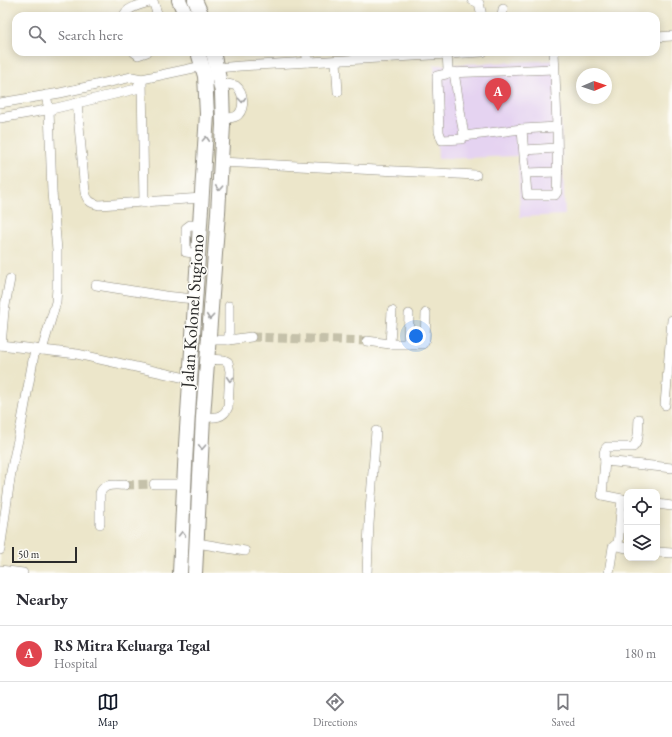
<!DOCTYPE html>
<html lang="en">
<head>
<meta charset="utf-8">
<style>
	:root { --surface:#fff; --page:#f2f2f3; --text:#2b2b33; --muted:#7c7c81; --line:#e1e1e2; --accent:#111827 }
	body { margin:0; font-family:"EB Garamond",serif; background:var(--page); color:var(--text) }
	.controls { position:absolute; right:12px; bottom:12px; display:grid; overflow:hidden; border-radius:8px; box-shadow:0 2px 10px #0003 }
	.controls button { width:36px; height:36px; display:grid; place-items:center; padding:0; border:0; border-bottom:1px solid var(--line); background:var(--surface); color:var(--text); font:20px sans-serif }
	.compass { position:absolute; left:576px; top:68px; width:36px; height:36px; border-radius:50%; background:var(--surface); box-shadow:0 2px 10px #0003; rotate:88deg }
	.scale { position:absolute; left:12px; bottom:10px; width:65px; box-sizing:border-box; padding-left:4px; border:2px solid #2b2b2b; border-top:0; font-size:11px; line-height:14px; white-space:nowrap; color:#2b2b2b; -webkit-text-stroke:3px #fdfcf7; paint-order:stroke }
	.you { position:absolute; left:416px; top:336px; width:14px; height:14px; margin:-10px; border:3px solid #fff; border-radius:50%; background:#1a73e8; box-shadow:0 0 0 6px #1a73e833 }
	.badge { display:grid; place-items:center; width:26px; height:26px; border-radius:50%; background:var(--accent); color:#fff; font-size:13px; font-weight:700 }
	.pin { position:absolute; translate:-50% -33px; filter:drop-shadow(0 1px 2px #0008) }
	.pin::after { content:''; position:absolute; top:21px; width:14px; height:12px; background:inherit; clip-path:polygon(0 0,100% 0,50% 100%) }
	.list { margin:0; padding:0; list-style:none }
	h2 { display:flex; justify-content:space-between; align-items:center; height:52px; margin:0; padding:0 16px; font-size:17px }
	h2 small { font-size:13px; font-weight:400; color:var(--muted) }
	.list li { display:grid; grid-template-columns:26px 1fr auto; gap:12px; align-items:center; box-sizing:border-box; height:56px; padding:0 16px; border-top:1px solid var(--line) }
	.list b { display:block; font-size:15px; white-space:nowrap }
	.list p { margin:0; font-size:13px; white-space:nowrap; color:var(--muted) }
	.list em { font-size:13px; font-style:normal; color:var(--muted) }
	.icon { flex:none; width:22px; height:22px; fill:none; stroke:currentColor; stroke-width:2; stroke-linecap:round; stroke-linejoin:round }
	.map { position:relative; flex:none; width:672px; height:573px; overflow:hidden }
	.search { position:absolute; background:var(--surface); box-shadow:0 2px 10px #0003; left:12px; right:12px; top:12px; height:44px; display:flex; align-items:center; gap:10px; box-sizing:border-box; padding:0 14px; border-radius:12px; color:var(--muted); font-size:15px }
	.sheet { height:108px; background:var(--surface) }
	nav { display:flex; justify-content:space-around; align-items:center; box-sizing:border-box; height:56px; border-top:1px solid var(--line); background:var(--surface); font-size:11px; color:var(--muted) }
	nav a { display:grid; justify-items:center; gap:2px }
	nav .on { color:var(--accent) }
	.map>svg:first-child { display:block }
	.built { fill:#e5d3f1 }
	.lines { fill:none; stroke-linecap:round; stroke-linejoin:round }
	.minor-tunnel { stroke:#c5c1aa; stroke-width:9; stroke-dasharray:9 4.5; stroke-linecap:butt }
	.minor-casing { stroke:#8c887a; stroke-width:10 }
	.highway-casing { stroke:#8c887a; stroke-width:16 }
	.minor { stroke:#fff; stroke-width:9 }
	.highway { stroke:#fff; stroke-width:14 }
	.oneway { stroke:#a0a0a0 }
	.labels { text-anchor:middle; dominant-baseline:central; stroke-width:3; stroke-linejoin:round; paint-order:stroke }
	.street-label { font-size:18px; fill:#2b2b2b; stroke:#fdfcf7 }
</style>
</head>
<body>
<div class="map">
<svg width="672" height="573" viewBox="0 0 672 573">
	<rect width="100%" height="100%" fill="#fdfcf7"/>
	<filter id="ink" filterUnits="userSpaceOnUse"><feTurbulence type="fractalNoise" baseFrequency=".025" numOctaves="2"/><feDisplacementMap in="SourceGraphic" scale="8" xChannelSelector="R" yChannelSelector="G"/><feConvolveMatrix kernelMatrix="1 2 1 2 8 2 1 2 1" color-interpolation-filters="sRGB"/></filter>
	<filter id="wash" filterUnits="userSpaceOnUse"><feTurbulence type="fractalNoise" baseFrequency=".012" numOctaves="4" result="noise"/><feDisplacementMap in="SourceGraphic" scale="16" xChannelSelector="R" yChannelSelector="G"/><feGaussianBlur stdDeviation="0.9" result="paint"/><feColorMatrix in="noise" values="0 0 0 0 0 0 0 0 0 0 0 0 0 0 0 0 0 1.4 0 .05"/><feComposite in="paint" operator="in"/></filter>
	<g filter="url(#wash)">
		<rect width="100%" height="100%" fill="#ece6ca"/>
		<path class="built" d="M 558,60 L 565,215 L 520,217 L 518,156 L 438,159 L 434,65 Z"/>
	</g>
	<g filter="url(#ink)">
		<g class="lines">
			<g class="minor-tunnel">
				<path d="M 251,337 L 367,341"/>
				<path d="M 125,485 L 154,484"/>
			</g>
			<g class="minor-casing">
				<g id="minor">
					<path d="M 472,0 L 479,3 L 482,16"/>
					<path d="M 124,16 C 126,7 144,4 153,1 L 158,16"/>
					<path d="M 502,16 L 503,9"/>
					<path d="M 656,37 L 672,36"/>
					<path d="M 134,52 L 138,55 L 147,52"/>
					<path d="M 306,52 L 308,62"/>
					<path d="M 447,53 L 448,69 L 446,74 L 437,76 L 437,78 L 439,132 L 442,140 L 462,139 L 464,136 L 522,129 L 557,127"/>
					<path d="M 336,61 L 338,92"/>
					<path d="M 217,68 L 240,66 L 483,52"/>
					<path d="M 454,72 L 464,136"/>
					<path d="M 447,73 L 554,69"/>
					<path d="M 142,80 L 144,203"/>
					<path d="M 221,83 C 225,84 232,84 236,86 C 244,92 245,108 238,115 C 235,118 228,118 223,119"/>
					<path d="M 0,103 L 60,93 L 132,77 L 142,79 L 203,66"/>
					<path d="M 77,103 L 85,192 C 87,201 91,203 99,205 L 202,198"/>
					<path d="M 0,118 L 52,109 L 136,89 L 142,79"/>
					<path d="M 522,129 L 527,195 L 555,195 L 557,192 C 559,146 556,99 554,52"/>
					<path d="M 524,150 L 557,148"/>
					<path d="M 220,162 L 476,175"/>
					<path d="M 525,173 L 558,172"/>
					<path d="M 199,254 L 186,252 L 186,228 L 190,225 L 200,226"/>
					<path d="M 96,285 L 165,296 L 194,299"/>
					<path d="M 208,340 L 229,340 L 251,337"/>
					<path d="M 229,340 L 229,306"/>
					<path d="M 367,341 L 390,344 L 423,344 L 425,340 L 426,313"/>
					<path d="M 390,344 L 392,311"/>
					<path d="M 408,344 L 409,314"/>
					<path d="M 0,345 L 77,354 L 190,379"/>
					<path d="M 1,345 L 4,311 L 10,279"/>
					<path d="M 42,350 L 56,302 L 57,288 L 57,250 L 52,192 L 49,110 L 46,95"/>
					<path d="M 665,405 L 672,320"/>
					<path d="M 203,417 C 214,418 224,418 228,407 L 230,371 L 228,362 L 224,360 L 207,359"/>
					<path d="M 605,461 C 604,456 603,451 607,447 L 633,447 C 640,441 638,428 639,419"/>
					<path d="M 154,484 L 184,484"/>
					<path d="M 622,499 L 618,546 L 627,548"/>
					<path d="M 627,500 L 602,495 L 605,461 L 672,468"/>
					<path d="M 657,504 L 672,506"/>
					<path d="M 100,524 L 100,493 C 105,482 115,486 125,485"/>
					<path d="M 197,543 L 245,551"/>
					<path d="M 0,550 L 11,472 L 21,426 L 35,349"/>
					<path d="M 657,552 L 672,553"/>
					<path d="M 0,570 L 23,573"/>
					<path d="M 367,573 L 369,524 L 376,431"/>
					<path d="M 609,573 L 613,547 L 615,545 L 618,546"/>
				</g>
			</g>
			<g class="highway-casing">
				<g id="highway">
					<path d="M 179,0 L 186,16"/>
					<path d="M 195,0 L 202,16"/>
					<path d="M 180,573 L 186,445 L 207,114 L 205,76 L 198,52"/>
					<path d="M 195,573 L 203,417 L 218,213 L 223,125 L 222,92 L 213,52"/>
				</g>
			</g>
			<use href="#minor" class="minor"/>
			<use href="#highway" class="highway"/>
		</g>
		<defs><path id="oneway-chevron" d="M-2-3.5L2.5 0L-2 3.5" fill="none" stroke-width="1.6" stroke-linecap="round" stroke-linejoin="round"/></defs>
		<g class="oneway">
			<use href="#oneway-chevron" transform="translate(242 100) rotate(85)"/>
			<use href="#oneway-chevron" transform="translate(206 139) rotate(-87)"/>
			<use href="#oneway-chevron" transform="translate(219 188) rotate(93)"/>
			<use href="#oneway-chevron" transform="translate(210 317) rotate(95)"/>
			<use href="#oneway-chevron" transform="translate(230 379) rotate(94)"/>
			<use href="#oneway-chevron" transform="translate(202 447) rotate(93)"/>
			<use href="#oneway-chevron" transform="translate(182 534) rotate(-89)"/>
		</g>
	</g>
	<g class="labels">
		<g class="street-label">
			<text transform="translate(192 311) rotate(-86)">Jalan Kolonel Sugiono</text>
		</g>
	</g>
</svg>
<div class="controls">
<button><svg class="icon" aria-label="locate" viewBox="0 0 24 24"><circle cx="12" cy="12" r="6"/><path d="M12 2v4M12 18v4M2 12h4M18 12h4"/></svg></button>
<button><svg class="icon" aria-label="layers" viewBox="0 0 24 24"><path d="M12 4l9 5-9 5-9-5zM3 14l9 5 9-5"/></svg></button>
</div>
<svg class="compass" viewBox="-18 -18 36 36"><path d="M0-13l5 13h-10z" fill="#e53935"/><path d="M0 13l5-13h-10z" fill="#7c7c81"/></svg>
<div class="scale">50 m</div>
<div class="you"></div>
<div class="pin badge" style="left:498px;top:111px;background:#e0444e">A</div>
<div class="search"><svg class="icon" aria-label="search" viewBox="0 0 24 24"><circle cx="10" cy="10" r="6"/><path d="M15 15l6 6"/></svg>Search here</div>
</div>
<section class="sheet">
<h2>Nearby<small></small></h2>
<ul class="list">
<li><span class="badge" style="background:#e0444e">A</span><div><b>RS Mitra Keluarga Tegal</b><p>Hospital</p></div><em>180 m</em></li>
</ul>
</section>
<nav>
<a class="on"><svg class="icon" aria-label="map" viewBox="0 0 24 24"><path d="M3 6l6-2 6 2 6-2v14l-6 2-6-2-6 2zM9 4v14M15 6v14"/></svg>Map</a>
<a><svg class="icon" aria-label="directions" viewBox="0 0 24 24"><path d="M12 3l9 9-9 9-9-9zM9 14v-3h6M13 9l2 2-2 2"/></svg>Directions</a>
<a><svg class="icon" aria-label="saved" viewBox="0 0 24 24"><path d="M7 4h10v16l-5-4-5 4z"/></svg>Saved</a>
</nav>
</body>
</html>
